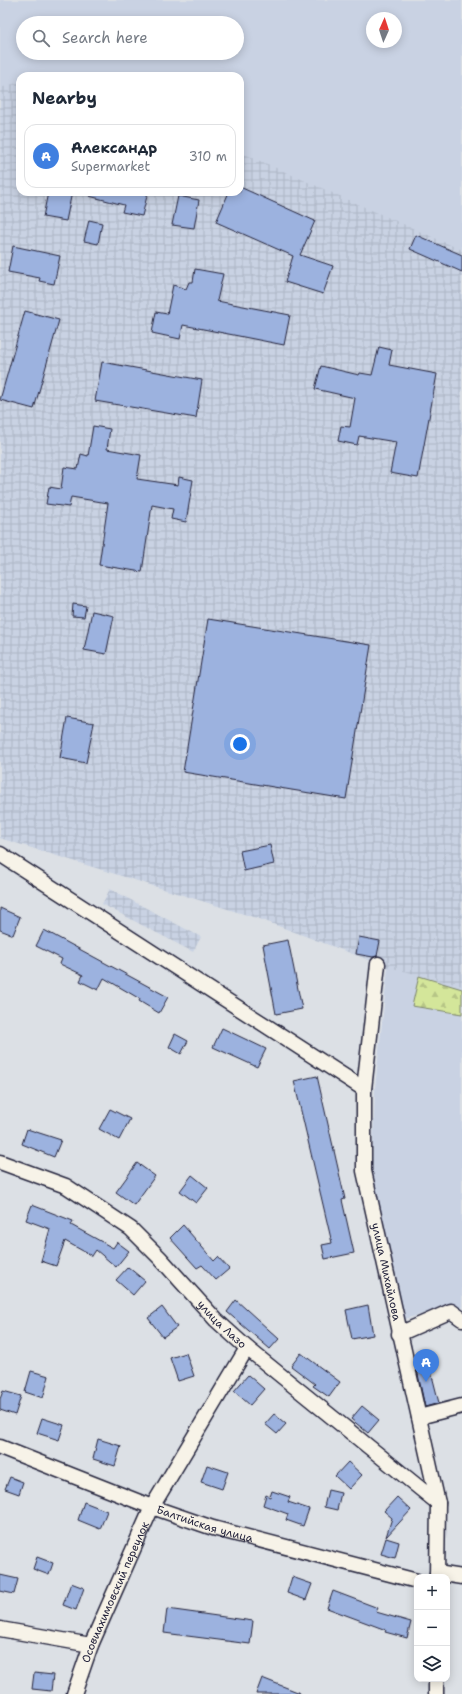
<!DOCTYPE html>
<html lang="en">
<head>
<meta charset="utf-8">
<style>
	:root { --surface:#fff; --page:#f2f2f3; --text:#1f2937; --muted:#747a83; --line:#e0e1e3; --accent:#d93025 }
	body { margin:0; font-family:"Shantell Sans",sans-serif; background:var(--page); color:var(--text) }
	.controls { position:absolute; right:12px; bottom:12px; display:grid; overflow:hidden; border-radius:8px; box-shadow:0 2px 10px #0003 }
	.controls button { width:36px; height:36px; display:grid; place-items:center; padding:0; border:0; border-bottom:1px solid var(--line); background:var(--surface); color:var(--text); font:20px sans-serif }
	.compass { position:absolute; left:366px; top:12px; width:36px; height:36px; border-radius:50%; background:var(--surface); box-shadow:0 2px 10px #0003; rotate:3deg }
	.you { position:absolute; left:240px; top:744px; width:14px; height:14px; margin:-10px; border:3px solid #fff; border-radius:50%; background:#1a73e8; box-shadow:0 0 0 6px #1a73e833 }
	.badge { display:grid; place-items:center; width:26px; height:26px; border-radius:50%; background:var(--accent); color:#fff; font-size:13px; font-weight:700 }
	.pin { position:absolute; translate:-50% -33px; filter:drop-shadow(0 1px 2px #0008) }
	.pin::after { content:''; position:absolute; top:21px; width:14px; height:12px; background:inherit; clip-path:polygon(0 0,100% 0,50% 100%) }
	.list { margin:0; padding:0; list-style:none }
	h2 { display:flex; justify-content:space-between; align-items:center; height:52px; margin:0; padding:0 16px; font-size:17px }
	h2 small { font-size:13px; font-weight:400; color:var(--muted) }
	.list li { display:grid; grid-template-columns:26px 1fr auto; gap:12px; align-items:center; box-sizing:border-box; height:64px; margin:0 8px 8px; padding:0 8px; border:1px solid var(--line); border-radius:12px }
	.list b { display:block; font-size:15px; white-space:nowrap }
	.list p { margin:0; font-size:13px; white-space:nowrap; color:var(--muted) }
	.list em { font-size:13px; font-style:normal; color:var(--muted) }
	.icon { flex:none; width:22px; height:22px; fill:none; stroke:currentColor; stroke-width:2; stroke-linecap:round; stroke-linejoin:round }
	.map { position:relative; flex:none; width:462px; height:1694px; overflow:hidden }
	.search { position:absolute; background:var(--surface); box-shadow:0 2px 10px #0003; left:16px; top:16px; width:228px; height:44px; display:flex; align-items:center; gap:10px; box-sizing:border-box; padding:0 14px; border-radius:22px; color:var(--muted); font-size:15px }
	.panel { position:absolute; background:var(--surface); box-shadow:0 2px 10px #0003; left:16px; top:72px; width:228px; height:124px; border-radius:12px }
	.map>svg:first-child { display:block }
	.built { fill:#c9d2e3; fill-rule:evenodd }
	.industrial { fill:url(#industrial-grid) }
	.forest { fill:url(#forest-firs); stroke:#7b846a }
	.building { fill:#9cb2df; stroke:#22223b }
	.lines { fill:none; stroke-linecap:round; stroke-linejoin:round }
	.minor-casing { stroke:#22223b; stroke-width:17 }
	.minor { stroke:#f7f3e8; stroke-width:14 }
	.labels { text-anchor:middle; dominant-baseline:central; stroke-width:3; stroke-linejoin:round; paint-order:stroke }
	.street-label { font-size:11px; fill:#22223b; stroke:#f7f3e8 }
</style>
</head>
<body>
<div class="map">
<svg width="462" height="1694" viewBox="0 0 462 1694">
	<defs>
		<pattern id="industrial-grid" width="8" height="8" patternUnits="userSpaceOnUse"><rect width="8" height="8" fill="#c9d2e3"/><path d="M0 4h8M4 0v8" fill="none" stroke="#acb4c4"/></pattern>
		<pattern id="forest-firs" width="22" height="20" patternUnits="userSpaceOnUse"><rect width="22" height="20" fill="#d4e69a"/><path d="M5 1l3.5 6h-7zM16 11l3.5 6h-7z" fill="#b6c586"/></pattern>
	</defs>
	<rect width="100%" height="100%" fill="#dce0e5"/>
	<filter id="ink" filterUnits="userSpaceOnUse"><feTurbulence type="fractalNoise" baseFrequency=".025" numOctaves="2"/><feDisplacementMap in="SourceGraphic" scale="8" xChannelSelector="R" yChannelSelector="G"/><feConvolveMatrix kernelMatrix="1 2 1 2 8 2 1 2 1" color-interpolation-filters="sRGB"/></filter>
	<g filter="url(#ink)">
		<path class="built" d="M 0,0 L 462,0 L 462,1312 L 449,1307 L 404,1319 L 384,1231 L 372,1173 L 375,1088 L 388,967 L 260,919 L 0,838 ZM 372,18 L 396,18 L 396,42 L 372,42 ZM 23,23 L 237,23 L 237,53 L 23,53 ZM 20,76 L 240,76 L 240,192 L 20,192 Z"/>
		<g class="industrial">
			<path d="M 20,82 L 20,192 L 240,192 L 240,152 L 462,250 L 462,986 L 388,967 L 260,919 L 0,838 L 0,88 Z"/>
			<path d="M 110,889 L 201,937 L 193,952 L 102,904 Z"/>
		</g>
		<path class="forest" d="M 419,976 L 462,989 L 462,1014 L 412,1006 Z"/>
		<g class="building">
			<path d="M 240,187 L 315,221 L 300,255 L 333,266 L 323,294 L 285,282 L 293,256 L 216,222 L 229,192 L 240,192 Z"/>
			<path d="M 48,192 L 72,192 L 66,221 L 43,217 Z"/>
			<path d="M 90,192 L 148,192 L 142,216 L 122,212 L 124,205 L 89,196 Z"/>
			<path d="M 178,196 L 199,200 L 194,228 L 172,225 Z"/>
			<path d="M 89,220 L 102,223 L 98,244 L 84,241 Z"/>
			<path d="M 416,235 L 462,255 L 462,272 L 410,249 Z"/>
			<path d="M 13,246 L 60,256 L 54,284 L 39,281 L 40,278 L 8,272 Z"/>
			<path d="M 195,269 L 223,274 L 217,301 L 290,315 L 284,345 L 183,325 L 180,339 L 152,333 L 156,312 L 167,314 L 173,285 L 186,289 L 189,282 L 193,282 Z"/>
			<path d="M 25,311 L 59,320 L 34,409 L 0,400 Z"/>
			<path d="M 379,347 L 392,350 L 389,365 L 437,374 L 418,478 L 390,473 L 396,442 L 359,436 L 357,445 L 338,441 L 341,426 L 350,427 L 355,398 L 315,389 L 321,366 L 359,375 L 360,373 L 372,375 Z"/>
			<path d="M 102,362 L 202,380 L 196,418 L 95,401 Z"/>
			<path d="M 93,426 L 110,429 L 107,449 L 141,455 L 137,479 L 178,485 L 179,477 L 193,480 L 186,522 L 171,519 L 173,509 L 152,505 L 142,572 L 99,565 L 108,503 L 71,497 L 69,507 L 46,504 L 49,487 L 61,489 L 64,467 L 78,469 L 81,454 L 88,456 Z"/>
			<path d="M 73,604 L 86,606 L 84,617 L 72,616 Z"/>
			<path d="M 92,611 L 114,616 L 106,654 L 84,650 Z"/>
			<path d="M 208,619 L 371,645 L 346,799 L 183,772 Z"/>
			<path d="M 67,718 L 94,723 L 86,763 L 60,758 Z"/>
			<path d="M 270,845 L 274,864 L 244,871 L 240,851 Z"/>
			<path d="M 0,908 L 20,917 L 13,935 L 0,930 Z"/>
			<path d="M 44,930 L 168,997 L 159,1013 L 139,1001 L 140,999 L 104,978 L 98,990 L 80,981 L 83,975 L 60,964 L 62,959 L 36,946 Z"/>
			<path d="M 359,937 L 380,941 L 377,956 L 373,957 L 356,954 Z"/>
			<path d="M 288,940 L 302,1009 L 276,1014 L 263,945 Z"/>
			<path d="M 222,1028 L 266,1049 L 257,1067 L 213,1047 Z"/>
			<path d="M 175,1034 L 188,1041 L 181,1054 L 169,1047 Z"/>
			<path d="M 317,1076 L 345,1199 L 342,1200 L 354,1253 L 325,1259 L 322,1245 L 332,1243 L 294,1081 Z"/>
			<path d="M 110,1109 L 130,1119 L 119,1140 L 99,1129 Z"/>
			<path d="M 27,1129 L 61,1140 L 54,1157 L 22,1144 Z"/>
			<path d="M 137,1163 L 155,1176 L 134,1205 L 116,1192 Z"/>
			<path d="M 192,1175 L 208,1188 L 196,1203 L 180,1191 Z"/>
			<path d="M 32,1205 L 73,1221 L 71,1225 L 113,1248 L 117,1242 L 129,1251 L 116,1267 L 96,1250 L 92,1256 L 65,1241 L 56,1266 L 41,1261 L 50,1229 L 26,1220 Z"/>
			<path d="M 183,1225 L 214,1261 L 218,1257 L 229,1269 L 216,1280 L 202,1265 L 197,1268 L 170,1238 Z"/>
			<path d="M 128,1267 L 145,1281 L 133,1295 L 116,1280 Z"/>
			<path d="M 236,1300 L 279,1339 L 270,1349 L 227,1312 Z"/>
			<path d="M 368,1305 L 373,1335 L 352,1339 L 346,1310 Z"/>
			<path d="M 162,1307 L 177,1327 L 163,1337 L 148,1318 Z"/>
			<path d="M 186,1353 L 194,1376 L 178,1381 L 170,1358 Z"/>
			<path d="M 301,1353 L 340,1382 L 329,1397 L 313,1386 L 315,1384 L 291,1366 Z"/>
			<path d="M 427,1356 L 439,1403 L 425,1407 L 415,1360 Z"/>
			<path d="M 31,1371 L 49,1376 L 43,1398 L 25,1392 Z"/>
			<path d="M 248,1375 L 264,1389 L 250,1405 L 234,1391 Z"/>
			<path d="M 3,1391 L 21,1396 L 15,1415 L 0,1410 L 0,1399 Z"/>
			<path d="M 362,1406 L 379,1420 L 368,1433 L 351,1419 Z"/>
			<path d="M 274,1414 L 286,1424 L 277,1434 L 265,1424 Z"/>
			<path d="M 42,1418 L 64,1425 L 59,1440 L 37,1433 Z"/>
			<path d="M 98,1439 L 121,1446 L 115,1466 L 93,1459 Z"/>
			<path d="M 348,1462 L 362,1475 L 349,1489 L 335,1476 Z"/>
			<path d="M 207,1465 L 228,1472 L 222,1489 L 201,1482 Z"/>
			<path d="M 10,1477 L 23,1482 L 19,1494 L 5,1489 Z"/>
			<path d="M 328,1490 L 341,1493 L 337,1510 L 324,1507 Z"/>
			<path d="M 272,1491 L 290,1497 L 288,1502 L 309,1509 L 303,1526 L 286,1520 L 288,1514 L 263,1505 L 266,1495 L 270,1497 Z"/>
			<path d="M 397,1497 L 411,1510 L 386,1537 L 392,1518 L 384,1511 Z"/>
			<path d="M 84,1502 L 107,1511 L 100,1529 L 78,1520 Z"/>
			<path d="M 386,1538 L 399,1542 L 395,1558 L 381,1554 Z"/>
			<path d="M 37,1557 L 53,1563 L 49,1575 L 33,1569 Z"/>
			<path d="M 0,1575 L 18,1579 L 14,1594 L 0,1591 Z"/>
			<path d="M 292,1577 L 312,1584 L 306,1600 L 287,1593 Z"/>
			<path d="M 71,1583 L 84,1588 L 76,1610 L 63,1605 Z"/>
			<path d="M 333,1591 L 378,1608 L 376,1612 L 411,1622 L 407,1638 L 385,1632 L 386,1630 L 327,1608 Z"/>
			<path d="M 167,1609 L 253,1621 L 250,1644 L 164,1633 Z"/>
			<path d="M 34,1673 L 53,1675 L 51,1691 L 32,1689 Z"/>
			<path d="M 262,1678 L 300,1693 L 300,1694 L 256,1694 Z"/>
		</g>
		<g class="lines">
			<g class="minor-casing">
				<g id="minor">
					<path d="M 0,854 L 364,1089"/>
					<path id="s1" d="M 378,964 L 364,1089 L 364,1171 L 438,1503 L 437,1577"/>
					<path id="s2" d="M 0,1162 L 66,1186 L 131,1229 L 160,1258 L 216,1320 L 247,1348 L 438,1503"/>
					<path d="M 399,1334 L 451,1311 L 462,1319"/>
					<path d="M 419,1417 L 462,1406"/>
					<path id="s3" d="M 0,1447 L 152,1507 L 213,1528 L 417,1581"/>
					<path d="M 437,1573 L 462,1577"/>
					<path d="M 0,1629 L 91,1645"/>
					<path id="s4" d="M 74,1694 L 91,1645 L 152,1507 L 247,1348"/>
					<path d="M 436,1694 L 436,1679"/>
				</g>
			</g>
			<use href="#minor" class="minor"/>
		</g>
	</g>
	<g class="labels">
		<g class="street-label">
			<text stroke="none"><textPath href="#s1" startOffset="311">улица Михайлова</textPath></text>
			<text stroke="none"><textPath href="#s2" startOffset="280">улица Лазо</textPath></text>
			<text stroke="none"><textPath href="#s3" startOffset="219">Балтийская улица</textPath></text>
			<text stroke="none"><textPath href="#s4" startOffset="110">Осовиахимовский переулок</textPath></text>
		</g>
	</g>
</svg>
<div class="controls">
<button>+</button>
<button>−</button>
<button><svg class="icon" aria-label="layers" viewBox="0 0 24 24"><path d="M12 4l9 5-9 5-9-5zM3 14l9 5 9-5"/></svg></button>
</div>
<svg class="compass" viewBox="-18 -18 36 36"><path d="M0-13l5 13h-10z" fill="#e53935"/><path d="M0 13l5-13h-10z" fill="#747a83"/></svg>
<div class="you"></div>
<div class="pin badge" style="left:426px;top:1382px;background:#3f7fe0">A</div>
<div class="search"><svg class="icon" aria-label="search" viewBox="0 0 24 24"><circle cx="10" cy="10" r="6"/><path d="M15 15l6 6"/></svg>Search here</div>
<section class="panel">
<h2>Nearby<small></small></h2>
<ul class="list">
<li><span class="badge" style="background:#3f7fe0">A</span><div><b>Александр</b><p>Supermarket</p></div><em>310 m</em></li>
</ul>
</section>
</div>
</body>
</html>
